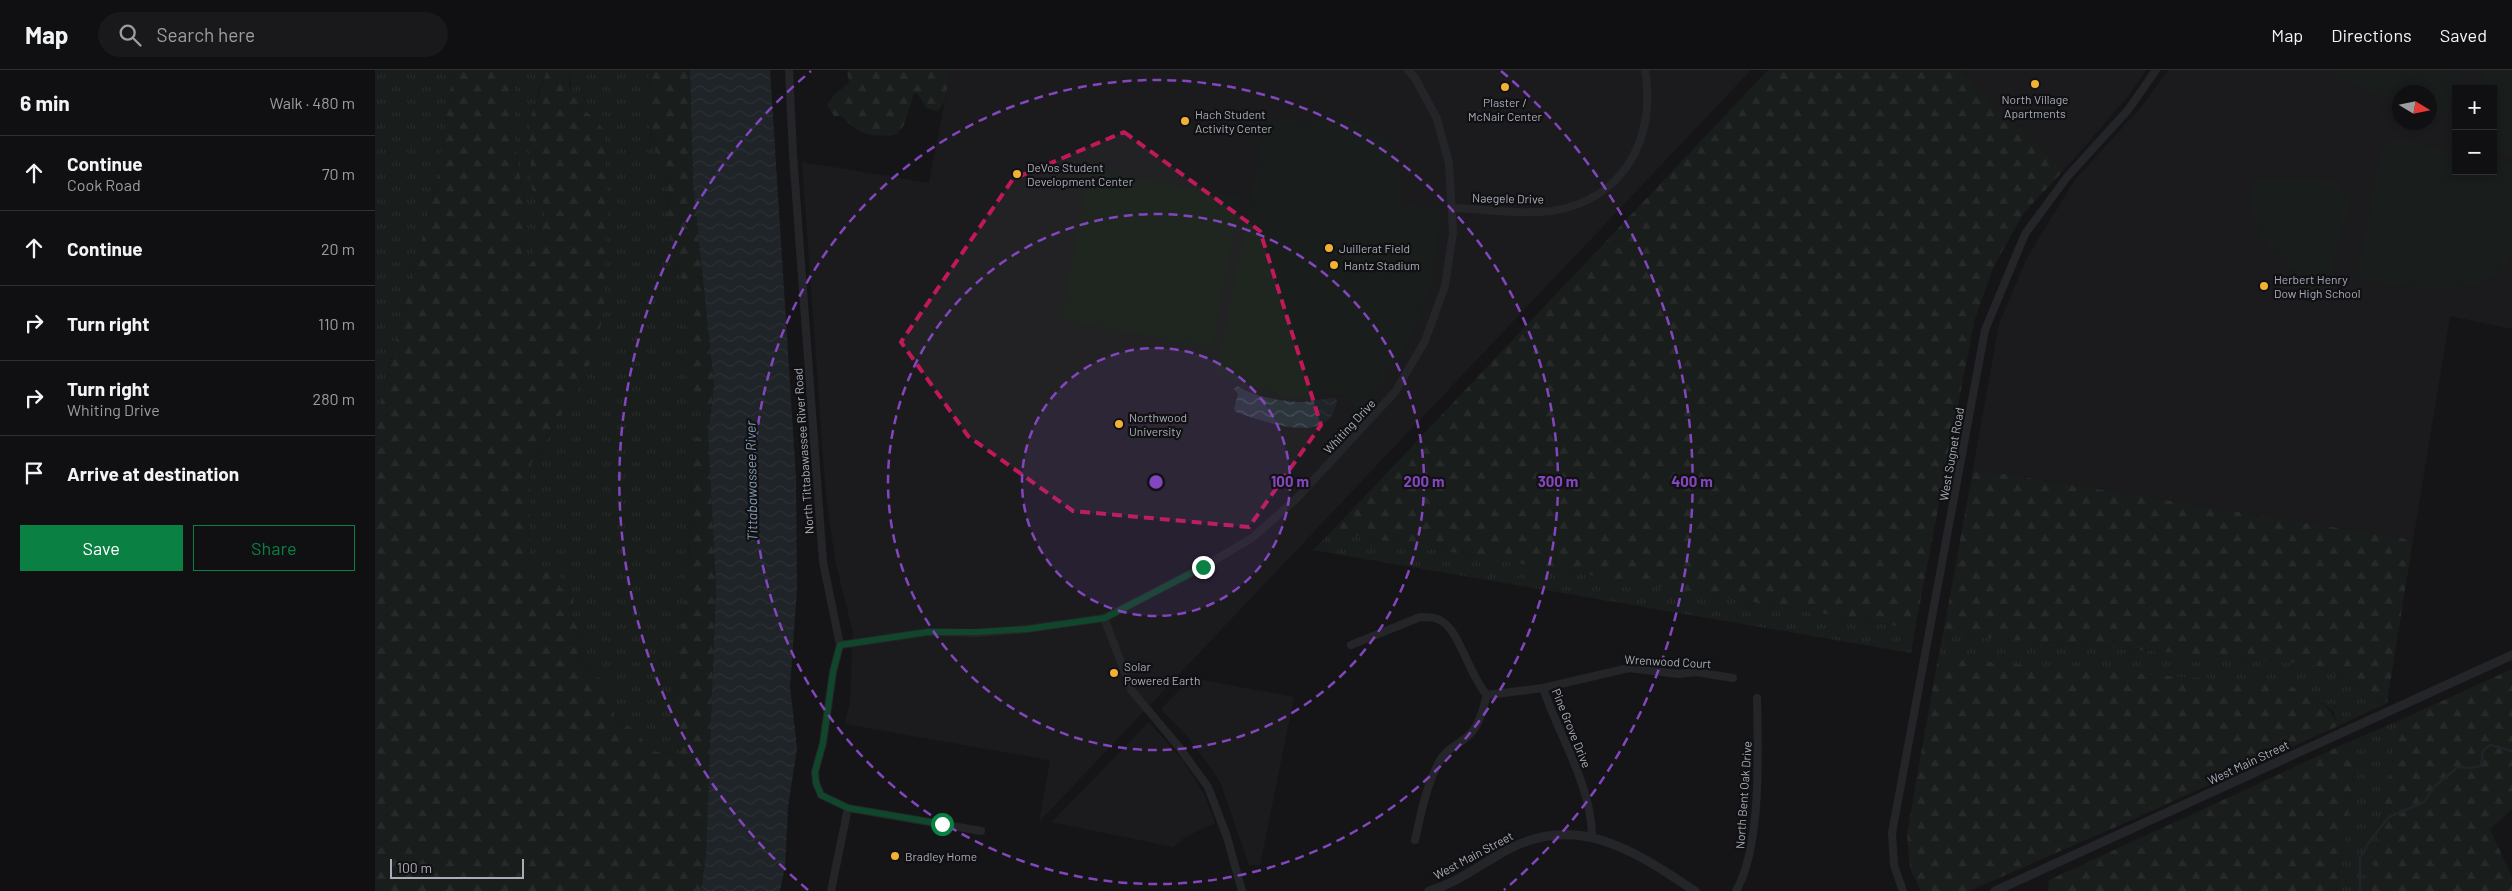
<!DOCTYPE html>
<html lang="en">
<head>
<meta charset="utf-8">
<style>
	:root { --surface:#101012; --page:#19191b; --text:#f1f3f6; --muted:#9c9d9f; --line:#303032; --accent:#0b8043 }
	body { margin:0; font-family:Barlow,sans-serif; background:var(--page); color:var(--text) }
	.controls { position:absolute; right:15px; top:15px; display:grid; overflow:hidden; border-radius:0px; box-shadow:0 2px 8px #0003 }
	.controls button { width:45px; height:45px; display:grid; place-items:center; padding:0; border:0; border-bottom:1px solid var(--line); background:var(--surface); color:var(--text); font:25px sans-serif }
	.compass { position:absolute; left:2017px; top:15px; width:45px; height:45px; border-radius:50%; background:var(--surface); box-shadow:0 2px 8px #0003; rotate:100deg }
	.scale { position:absolute; left:15px; bottom:12px; width:134px; box-sizing:border-box; padding-left:5px; border:2px solid #a8adb8; border-top:0; font-size:14px; line-height:18px; white-space:nowrap; color:#a8adb8; -webkit-text-stroke:4px #111113; paint-order:stroke }
	.stop { position:absolute; width:15px; height:15px; margin:-11px; border:4px solid #0b8043; border-radius:50%; background:#fff }
	.stop.end { background:#0b8043; border-color:#fff; box-shadow:0 1px 5px #0008 }
	.list { margin:0; padding:0; list-style:none }
	h2 { display:flex; justify-content:space-between; align-items:center; height:65px; margin:0; padding:0 20px; font-size:21px }
	h2 small { font-size:16px; font-weight:400; color:var(--muted) }
	.list li { display:grid; grid-template-columns:32px 1fr auto; gap:15px; align-items:center; box-sizing:border-box; height:75px; padding:0 20px; border-top:1px solid var(--line) }
	.list b { display:block; font-size:19px; white-space:nowrap }
	.list p { margin:0; font-size:16px; white-space:nowrap; color:var(--muted) }
	.list em { font-size:16px; font-style:normal; color:var(--muted) }
	.actions { display:flex; gap:10px; padding:15px 20px }
	.actions a { flex:1; padding:11px 0; border:1px solid var(--accent); border-radius:0px; text-align:center; font-size:18px; color:var(--accent) }
	.actions .main { background:var(--accent); color:#fff }
	.icon { flex:none; width:28px; height:28px; fill:none; stroke:currentColor; stroke-width:2; stroke-linecap:round; stroke-linejoin:round }
	.map { position:relative; flex:none; width:2137px; height:821px; overflow:hidden }
	header { display:flex; align-items:center; gap:30px; box-sizing:border-box; height:70px; padding:0 25px; background:var(--surface); border-bottom:1px solid var(--line) }
	header strong { font-size:24px }
	nav { display:flex; gap:28px; margin-inline-start:auto; font-size:18px }
	.search { width:350px; height:45px; background:var(--page); display:flex; align-items:center; gap:12px; box-sizing:border-box; padding:0 18px; border-radius:28px; color:var(--muted); font-size:19px }
	main { display:flex }
	aside { flex:1; background:var(--surface) }
	.map>svg:first-child { display:block }
	.built { fill:#222225; fill-rule:evenodd }
	.grass { fill:url(#grass-tufts) }
	.forest { fill:url(#forest-firs) }
	.pitch { fill:#1e261f }
	.water { fill:url(#water-waves) }
	.lines { fill:none; stroke-linecap:round; stroke-linejoin:round }
	.stream { stroke:#2c353c; stroke-width:2.5 }
	.minor { stroke:#37383d; stroke-width:8 }
	.tertiary { stroke:#37383d; stroke-width:9 }
	.route { stroke:#0b8043; stroke-width:6 }
	.marked { fill:none; stroke:#c2185b; stroke-width:4; stroke-dasharray:10 6; stroke-linejoin:round }
	.ring { fill:none; stroke:#8446be; stroke-width:2.5; stroke-dasharray:9 6 }
	.poi-dot { fill:#f2b134; stroke:#111113; stroke-width:2 }
	.labels { text-anchor:middle; dominant-baseline:central; stroke-width:4.5; stroke-linejoin:round; paint-order:stroke }
	.poi-label { font-size:12px; fill:#a8adb8; stroke:#111113; text-anchor:start }
	.street-label { font-size:12px; fill:#a8adb8; stroke:#111113 }
	.water-label { font-size:14px; font-style:italic; fill:#7f9bb3; stroke:#111113 }
	.centre { fill:#8446be; stroke:#111113; stroke-width:2.5 }
	.ring-label { font-size:15px; text-anchor:middle; font-weight:bold; fill:#8446be; stroke:#111113; stroke-width:4.5; stroke-linejoin:round; paint-order:stroke }
</style>
</head>
<body>
<header>
<strong>Map</strong>
<div class="search"><svg class="icon" aria-label="search" viewBox="0 0 24 24"><circle cx="10" cy="10" r="6"/><path d="M15 15l6 6"/></svg>Search here</div>
<nav><a>Map</a><a>Directions</a><a>Saved</a></nav>
</header>
<main>
<aside>
<h2>6 min<small>Walk · 480 m</small></h2>
<ul class="list">
<li><svg class="icon" aria-label="ahead" viewBox="0 0 24 24"><path d="M12 20V5M6 11l6-6 6 6"/></svg><div><b>Continue</b><p>Cook Road</p></div><em>70 m</em></li>
<li><svg class="icon" aria-label="ahead" viewBox="0 0 24 24"><path d="M12 20V5M6 11l6-6 6 6"/></svg><div><b>Continue</b></div><em>20 m</em></li>
<li><svg class="icon" aria-label="right" viewBox="0 0 24 24"><path d="M7 20v-9h11M14 6l5 5-5 5"/></svg><div><b>Turn right</b></div><em>110 m</em></li>
<li><svg class="icon" aria-label="right" viewBox="0 0 24 24"><path d="M7 20v-9h11M14 6l5 5-5 5"/></svg><div><b>Turn right</b><p>Whiting Drive</p></div><em>280 m</em></li>
<li><svg class="icon" aria-label="arrive" viewBox="0 0 24 24"><path d="M6 21V4h12l-3 4 3 4H6"/></svg><div><b>Arrive at destination</b></div></li>
</ul>
<div class="actions"><a class="main">Save</a><a>Share</a></div>
</aside>
<div class="map">
<svg width="2137" height="821" viewBox="0 0 2137 821">
	<defs>
		<pattern id="grass-tufts" width="24" height="20" patternUnits="userSpaceOnUse" patternTransform="scale(1.25)"><rect width="24" height="20" fill="#1e261f"/><path d="M3 7l-1-3M5 7V3M7 7l1-3M15 17l-1-3M17 17v-4M19 17l1-3" fill="none" stroke="#3c433d"/></pattern>
		<pattern id="forest-firs" width="22" height="20" patternUnits="userSpaceOnUse" patternTransform="scale(1.25)"><rect width="22" height="20" fill="#1e261f"/><path d="M5 1l3.5 6h-7zM16 11l3.5 6h-7z" fill="#3c433d"/></pattern>
		<pattern id="water-waves" width="16" height="10" patternUnits="userSpaceOnUse" patternTransform="scale(1.25)"><rect width="16" height="10" fill="#2c353c"/><path d="M0 5q4-4 8 0t8 0" fill="none" stroke="#485056"/></pattern>
	</defs>
	<rect width="100%" height="100%" fill="#161618"/>
	<g class="built">
		<path d="M 576,0 L 1376,0 L 664,752 L 675,690 L 470,654 L 475,632 L 478,563 L 461,494 L 451,427 L 427,92 L 554,113 Z"/>
		<path d="M 1585,0 L 1771,0 L 1754,25 L 1689,100 Z"/>
		<path d="M 1793,0 L 2137,0 L 2137,259 L 2075,246 L 2038,470 L 1598,399 L 1624,254 L 1653,186 L 1700,110 L 1768,35 ZM 2081,19 L 2118,19 L 2118,101 L 2081,101 ZM 2024,22 L 2054,22 L 2054,52 L 2024,52 Z"/>
		<path d="M 816,608 L 919,627 L 885,795 L 874,795 L 846,714 L 836,698 L 812,666 L 786,639 Z"/>
		<path d="M 774,652 L 808,691 L 830,726 L 840,753 L 810,767 L 798,777 L 677,752 Z"/>
	</g>
	<g class="grass">
		<path d="M 0,0 L 78,0 L 63,105 L 0,354 Z"/>
		<path d="M 135,0 L 172,0 L 162,26 L 157,120 L 173,139 L 161,166 L 158,192 L 153,197 L 147,187 L 152,155 L 139,68 L 139,17 Z"/>
		<path d="M 195,0 L 274,0 L 272,41 L 279,76 L 293,116 L 292,157 L 312,229 L 312,306 L 331,345 L 336,339 L 333,364 L 319,369 L 314,435 L 313,514 L 300,603 L 299,644 L 305,685 L 278,681 L 257,658 L 240,649 L 235,615 L 208,597 L 202,574 L 208,566 L 196,548 L 199,528 L 185,517 L 183,504 L 166,501 L 154,502 L 156,394 L 207,312 L 218,47 C 201,34 193,20 195,0 Z"/>
		<path d="M 956,462 L 1540,559 L 1536,583 L 938,480 Z"/>
		<path d="M 1568,564 L 1935,594 C 1963,604 1987,616 2012,633 L 1963,656 L 1958,641 L 1940,628 L 1563,588 Z"/>
		<path d="M 2025,650 L 1994,821 L 1961,821 L 1982,688 L 1972,675 L 1967,675 Z"/>
	</g>
	<g class="forest">
		<path d="M 78,0 L 135,0 L 139,17 L 139,68 L 152,155 L 147,187 L 153,196 L 158,191 L 161,166 L 173,139 L 157,120 L 155,80 L 154,52 L 172,0 L 195,0 L 194,15 L 208,39 L 218,47 L 230,61 L 232,145 L 229,238 L 222,276 L 207,312 L 156,394 L 154,501 L 166,501 L 174,497 L 183,504 L 185,517 L 199,528 L 196,548 L 208,566 L 202,574 L 208,597 L 235,615 L 240,649 L 257,658 L 278,681 L 305,685 L 299,644 L 300,603 L 313,514 L 314,435 L 319,369 L 333,364 L 341,517 L 331,784 L 326,821 L 0,821 L 0,354 L 63,105 Z"/>
		<path d="M 274,0 L 315,0 L 318,115 L 339,315 L 336,339 L 331,345 L 312,335 L 312,229 L 292,157 L 293,116 L 279,76 L 272,41 Z"/>
		<path d="M 472,0 L 576,0 L 570,30 L 563,41 L 551,38 L 543,24 L 539,23 L 529,55 L 521,65 C 496,67 484,66 467,46 L 459,46 L 452,35 L 460,24 L 474,13 Z"/>
		<path d="M 1393,0 L 1585,0 L 1689,100 L 1648,144 L 1618,198 L 1599,252 L 1540,559 L 956,462 Z"/>
		<path d="M 1598,399 L 2038,470 L 2012,633 C 1987,616 1963,604 1935,594 L 1568,564 Z"/>
		<path d="M 1563,588 L 1912,615 C 1935,626 1954,631 1963,656 L 1750,753 L 1594,821 L 1546,821 L 1535,798 L 1532,763 Z"/>
		<path d="M 2137,599 L 2137,739 L 2115,759 L 2137,807 L 2137,821 L 1994,821 L 2025,650 Z"/>
		<path d="M 1967,675 C 1976,675 1979,681 1982,688 L 1961,821 L 1673,821 L 1674,810 Z"/>
	</g>
	<g class="pitch">
		<path d="M 1954,0 L 2085,0 L 2083,18 L 2081,19 L 2072,47 L 2055,41 L 2054,22 L 2024,22 L 2024,31 L 1959,8 Z"/>
		<path d="M 2108,0 L 2137,0 L 2137,87 L 2118,83 L 2118,19 L 2105,19 Z"/>
		<path d="M 891,47 L 931,52 L 971,47 L 999,60 L 1013,70 L 1021,82 L 1025,95 L 1027,134 L 1066,137 L 1062,192 L 1056,191 L 1054,197 L 1061,199 C 1044,256 1026,297 985,341 L 968,326 L 956,323 L 935,327 L 911,326 L 841,305 Z"/>
		<path d="M 2019,69 L 2081,82 L 2081,101 L 2118,101 L 2118,90 L 2137,94 C 2137,116 2137,137 2137,159 C 2137,166 2137,176 2137,182 C 2122,236 2020,214 1982,209 L 2006,79 Z"/>
		<path d="M 714,99 L 865,127 L 838,277 L 686,250 Z"/>
		<path d="M 1876,110 L 1959,110 L 1971,124 L 1975,132 L 1953,210 C 1913,204 1880,177 1876,133 C 1875,126 1877,118 1876,110 Z"/>
	</g>
	<g class="water">
		<path d="M 315,0 L 395,0 L 421,408 L 422,519 L 415,617 L 422,678 L 413,737 L 410,796 L 405,821 L 326,821 L 331,784 L 341,517 L 333,364 L 339,315 L 318,115 Z"/>
		<path d="M 863,316 C 875,326 910,332 926,332 C 938,332 950,328 961,328 L 962,331 C 960,337 959,344 954,349 C 934,369 884,350 861,342 L 859,339 L 863,324 L 859,319 Z"/>
	</g>
	<g class="lines">
		<path class="stream" d="M 1985,821 L 1985,788 L 1994,772 L 2014,747 L 2049,732 L 2059,717 L 2083,697 L 2095,698 L 2106,696 L 2108,681 L 2115,675 L 2137,681"/>
		<g class="minor">
			<path d="M 414,0 L 418,84 L 448,492 L 465,575 L 458,602 L 448,673 L 440,702 L 441,713 L 446,725 L 473,738 L 606,761"/>
			<path d="M 1078,138 C 1110,139 1145,145 1177,141 C 1249,130 1282,67 1270,0"/>
			<path d="M 729,548 L 757,621 L 804,677 L 833,717 L 852,767 L 867,821"/>
			<path d="M 465,575 L 553,562 L 602,563 L 652,559 L 729,548 L 828,497 L 877,468 L 920,430 L 1020,322 L 1050,271 L 1070,216 L 1078,163 L 1074,93 L 1062,49 L 1040,8 L 1033,0"/>
			<path d="M 976,575 L 1045,547 C 1054,547 1061,547 1068,552 C 1085,563 1095,607 1112,625 L 1168,618 C 1184,666 1217,716 1217,767"/>
			<path d="M 1168,618 L 1254,598 L 1303,604 L 1321,602 L 1358,608"/>
			<path d="M 1040,770 C 1046,744 1051,716 1064,692 C 1071,678 1085,675 1095,664 C 1105,654 1108,638 1112,625"/>
			<path d="M 456,821 L 473,738"/>
			<path d="M 1361,821 C 1387,776 1383,680 1382,628"/>
			<path d="M 1528,821 L 1519,795 L 1517,763 L 1610,260 L 1650,164 L 1692,107 L 1753,40 L 1781,0"/>
		</g>
		<g class="tertiary">
			<path d="M 1054,821 C 1083,813 1107,793 1134,779 C 1205,742 1262,783 1320,821"/>
			<path d="M 1620,821 L 2137,585"/>
		</g>
	</g>
	<g class="lines">
		<path class="route" d="M 567,754 L 473,738 L 446,725 L 441,713 L 440,702 L 448,673 L 458,602 L 465,575 L 553,562 L 602,562 L 652,559 L 730,548 L 828,497"/>
	</g>
	<path d="M0 0H2137V821H0ZM 749,62 L 885,161 L 946,355 L 874,457 L 698,441 L 593,366 L 526,272 L 638,109 Z" fill="#161618" fill-opacity=".55" fill-rule="evenodd"/>
	<path class="marked" d="M 749,62 L 885,161 L 946,355 L 874,457 L 698,441 L 593,366 L 526,272 L 638,109 Z"/>
	<circle cx="781" cy="412" r="134" fill="#8446be" fill-opacity=".12"/>
	<g class="ring">
		<circle cx="781" cy="412" r="134"/>
		<circle cx="781" cy="412" r="268"/>
		<circle cx="781" cy="412" r="402"/>
		<path d="M433 820A536 536 0 0 1 436 1M1126 1A536 536 0 0 1 1129 820"/>
	</g>
	<g class="poi-dot">
		<circle cx="1660" cy="14" r="5"/>
		<circle cx="1130" cy="17" r="5"/>
		<circle cx="810" cy="51" r="5"/>
		<circle cx="642" cy="104" r="5"/>
		<circle cx="954" cy="178" r="5"/>
		<circle cx="959" cy="195" r="5"/>
		<circle cx="1889" cy="216" r="5"/>
		<circle cx="744" cy="354" r="5"/>
		<circle cx="739" cy="603" r="5"/>
		<circle cx="520" cy="786" r="5"/>
	</g>
	<g class="labels">
		<g class="poi-label">
			<text x="1660" y="29" text-anchor="middle">North Village<tspan x="1660" dy="14">Apartments</tspan></text>
			<text x="1130" y="32" text-anchor="middle">Plaster /<tspan x="1130" dy="14">McNair Center</tspan></text>
			<text x="820" y="44">Hach Student<tspan x="820" dy="14">Activity Center</tspan></text>
			<text x="652" y="97">DeVos Student<tspan x="652" dy="14">Development Center</tspan></text>
			<text x="964" y="178">Juillerat Field</text>
			<text x="969" y="195">Hantz Stadium</text>
			<text x="1899" y="209">Herbert Henry<tspan x="1899" dy="14">Dow High School</tspan></text>
			<text x="754" y="347">Northwood<tspan x="754" dy="14">University</tspan></text>
			<text x="749" y="596">Solar<tspan x="749" dy="14">Powered Earth</tspan></text>
			<text x="530" y="786">Bradley Home</text>
		</g>
		<g class="street-label">
			<text transform="translate(1133 128) rotate(1)">Naegele Drive</text>
			<text transform="translate(974 356) rotate(-47)">Whiting Drive</text>
			<text transform="translate(428 381) rotate(-94)">North Tittabawassee River Road</text>
			<text transform="translate(1576 384) rotate(-80)">West Sugnet Road</text>
			<text transform="translate(1293 591) rotate(3)">Wrenwood Court</text>
			<text transform="translate(1197 658) rotate(68)">Pine Grove Drive</text>
			<text transform="translate(1873 692) rotate(-25)">West Main Street</text>
			<text transform="translate(1368 725) rotate(-86)">North Bent Oak Drive</text>
			<text transform="translate(1098 785) rotate(-28)">West Main Street</text>
		</g>
		<g class="water-label">
			<text transform="translate(376 411) rotate(-91)">Tittabawassee River</text>
		</g>
	</g>
	<circle cx="781" cy="412" r="8" class="centre"/>
	<g class="ring-label">
		<text x="915" y="417">100 m</text>
		<text x="1049" y="417">200 m</text>
		<text x="1183" y="417">300 m</text>
		<text x="1317" y="417">400 m</text>
	</g>
</svg>
<div class="controls">
<button>+</button>
<button>−</button>
</div>
<svg class="compass" viewBox="-18 -18 36 36"><path d="M0-13l5 13h-10z" fill="#e53935"/><path d="M0 13l5-13h-10z" fill="#9c9d9f"/></svg>
<div class="scale">100 m</div>
<div class="stop" style="left:567px;top:754px"></div>
<div class="stop end" style="left:828px;top:497px"></div>
</div>
</main>
</body>
</html>
